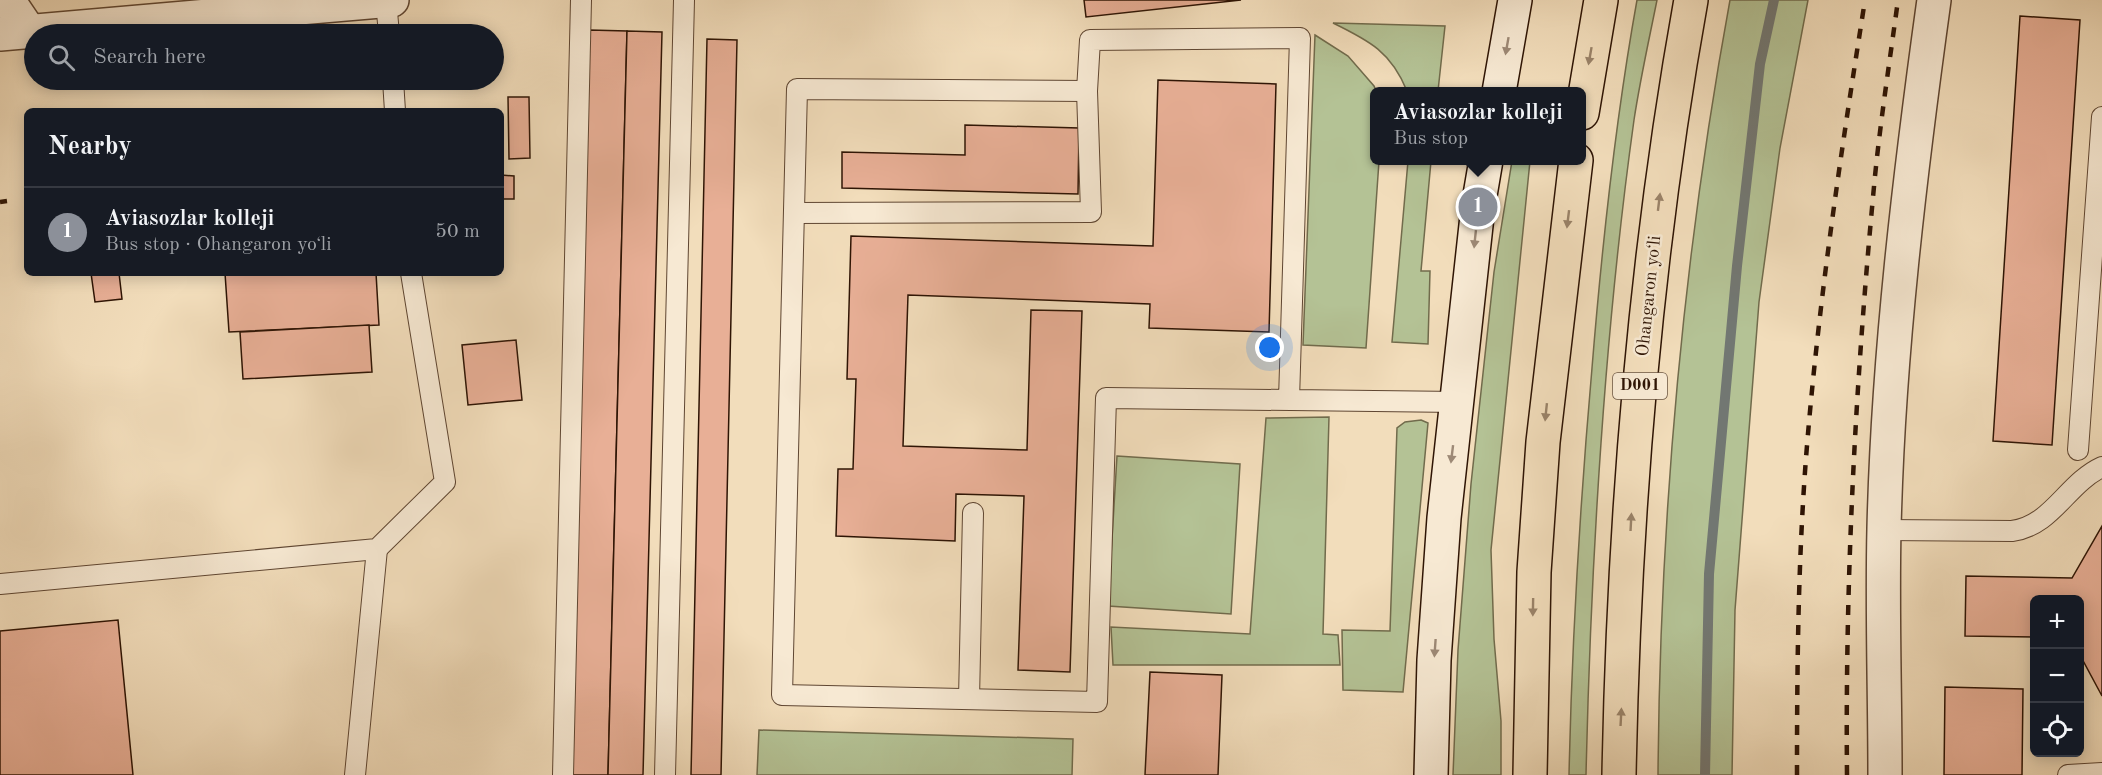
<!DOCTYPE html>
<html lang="en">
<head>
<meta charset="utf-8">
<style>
	:root { --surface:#171b24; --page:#242831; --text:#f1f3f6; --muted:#9ea1a6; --line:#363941; --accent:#8c9099 }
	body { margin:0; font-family:"Old Standard TT",serif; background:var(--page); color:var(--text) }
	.controls { position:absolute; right:18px; bottom:18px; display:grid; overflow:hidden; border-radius:9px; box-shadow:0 3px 15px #0003 }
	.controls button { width:54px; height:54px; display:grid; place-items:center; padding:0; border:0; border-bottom:2px solid var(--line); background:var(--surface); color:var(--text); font:30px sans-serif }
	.you { position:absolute; left:1270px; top:348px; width:21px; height:21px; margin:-15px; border:4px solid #fff; border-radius:50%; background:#1a73e8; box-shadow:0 0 0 9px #1a73e833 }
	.badge { display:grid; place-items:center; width:39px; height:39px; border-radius:50%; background:var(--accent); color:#fff; font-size:20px; font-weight:700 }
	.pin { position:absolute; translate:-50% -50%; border:3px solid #fff; box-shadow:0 2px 6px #0006 }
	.popup { position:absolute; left:1370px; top:87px; width:216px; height:78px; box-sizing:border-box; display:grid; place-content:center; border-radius:9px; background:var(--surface); filter:drop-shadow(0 2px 4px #0005); font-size:20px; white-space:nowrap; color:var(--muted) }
	.popup b { font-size:22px; color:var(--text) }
	.popup::after { content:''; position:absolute; left:50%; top:100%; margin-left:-12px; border:12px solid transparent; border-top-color:var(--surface) }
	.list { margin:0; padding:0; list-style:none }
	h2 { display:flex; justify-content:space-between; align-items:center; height:78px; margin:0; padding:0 24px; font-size:26px }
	h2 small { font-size:20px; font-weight:400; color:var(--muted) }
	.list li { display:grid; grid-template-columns:39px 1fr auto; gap:18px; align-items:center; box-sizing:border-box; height:90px; padding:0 24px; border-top:2px solid var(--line) }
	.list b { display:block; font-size:22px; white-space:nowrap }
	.list p { margin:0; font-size:20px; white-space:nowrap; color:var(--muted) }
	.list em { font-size:20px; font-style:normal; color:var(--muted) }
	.icon { flex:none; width:33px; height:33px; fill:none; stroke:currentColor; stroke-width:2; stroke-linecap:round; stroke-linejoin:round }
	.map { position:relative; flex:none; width:2102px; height:775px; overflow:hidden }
	.search { position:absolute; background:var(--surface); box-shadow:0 3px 15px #0003; left:24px; top:24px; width:480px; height:66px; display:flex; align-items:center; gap:15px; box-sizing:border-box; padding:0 21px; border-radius:33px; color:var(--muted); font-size:22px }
	.panel { position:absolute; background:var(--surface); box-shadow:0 3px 15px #0003; left:24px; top:108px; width:480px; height:168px; border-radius:9px }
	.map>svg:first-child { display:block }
	.green { fill:#b4c295; stroke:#716b4c; stroke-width:1.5 }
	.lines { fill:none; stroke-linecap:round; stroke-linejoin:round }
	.stream { stroke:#727772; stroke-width:10 }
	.building { fill:#e8af96; stroke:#2e1404; stroke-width:1.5 }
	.service-casing { stroke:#5f4632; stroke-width:22 }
	.minor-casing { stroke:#5f4632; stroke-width:36 }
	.tertiary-casing { stroke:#5f4632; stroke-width:36 }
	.secondary-casing { stroke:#2e1404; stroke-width:36 }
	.trunk-casing { stroke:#2e1404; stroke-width:36 }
	.service { stroke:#f7e9d3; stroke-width:20 }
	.minor { stroke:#f7e9d3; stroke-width:33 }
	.tertiary { stroke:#f7e9d3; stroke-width:33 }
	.secondary { stroke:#f7e9d3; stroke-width:33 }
	.trunk { stroke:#f2ddbb; stroke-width:33 }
	.rail { stroke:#2e1404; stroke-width:4.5; stroke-dasharray:10 10; stroke-linecap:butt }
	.oneway { fill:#9d8976 }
	.oneway2 { fill:#9a8369 }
	.labels { text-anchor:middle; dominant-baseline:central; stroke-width:5; stroke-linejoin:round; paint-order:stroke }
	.shield { fill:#f7e9d3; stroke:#6a5442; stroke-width:1.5 }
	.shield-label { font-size:16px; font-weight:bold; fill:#2e1404 }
	.street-label { font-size:18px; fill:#2e1404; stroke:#f7e9d3 }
</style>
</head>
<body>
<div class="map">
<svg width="2102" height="775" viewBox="0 0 2102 775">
	<rect width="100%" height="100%" fill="#f2ddbb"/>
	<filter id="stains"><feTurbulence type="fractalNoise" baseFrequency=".00333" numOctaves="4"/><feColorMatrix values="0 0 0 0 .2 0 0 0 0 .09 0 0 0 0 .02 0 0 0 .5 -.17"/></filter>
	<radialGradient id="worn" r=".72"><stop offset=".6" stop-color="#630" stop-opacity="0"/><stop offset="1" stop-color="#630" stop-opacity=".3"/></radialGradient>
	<g class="green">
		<path d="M 1637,0 L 1657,0 C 1649,40 1640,80 1634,120 C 1604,335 1591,558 1586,775 L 1569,775 C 1572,639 1580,504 1592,368 C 1602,245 1615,122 1637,0 Z"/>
		<path d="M 1730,0 L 1808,0 L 1780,148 L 1759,302 L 1735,610 L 1732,775 L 1658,775 C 1660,515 1683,256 1730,0 Z"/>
		<path d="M 1333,23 L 1445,26 L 1438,91 L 1407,91 C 1391,52 1370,41 1333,23 Z"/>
		<path d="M 1315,35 L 1348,56 L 1374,86 L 1376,91 L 1374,160 L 1379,161 L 1366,348 L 1303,345 Z"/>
		<path d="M 1408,161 L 1431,161 L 1421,271 L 1430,271 L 1428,344 L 1392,342 Z"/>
		<path d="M 1512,161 L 1530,161 L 1491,550 L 1494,639 L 1501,721 L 1501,775 L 1453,775 L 1458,650 L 1471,484 L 1494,272 Z"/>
		<path d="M 1329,417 L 1323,634 L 1338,635 L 1340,665 L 1113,665 L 1111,627 L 1250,634 L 1266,418 Z"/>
		<path d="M 1421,420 L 1428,423 L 1403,692 L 1343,690 L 1342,630 L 1390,631 L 1397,428 L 1405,422 Z"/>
		<path d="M 1117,456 L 1240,464 L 1231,614 L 1108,606 Z"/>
		<path d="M 759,730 L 1073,739 L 1072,775 L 757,775 Z"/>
	</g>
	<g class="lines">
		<path class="stream" d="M 1705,775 L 1709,574 L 1737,266 L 1760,64 L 1774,0"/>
	</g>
	<g class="building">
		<path d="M 1084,0 L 1241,0 L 1086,17 Z"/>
		<path d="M 2020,16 L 2080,20 L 2052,445 L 1993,441 Z"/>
		<path d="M 589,30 L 627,31 L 608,775 L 572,775 Z"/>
		<path d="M 627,31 L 662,32 L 643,775 L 608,775 Z"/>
		<path d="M 707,39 L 737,40 L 721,775 L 691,775 Z"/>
		<path d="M 1158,80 L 1276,84 L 1269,332 L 1149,328 L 1150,304 L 908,295 L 903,446 L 1027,450 L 1031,310 L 1082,311 L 1070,672 L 1018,670 L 1024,496 L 956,494 L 955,541 L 836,536 L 838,469 L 853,469 L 856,379 L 847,379 L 851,236 L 1153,246 Z"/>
		<path d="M 508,97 L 529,97 L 530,158 L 509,159 Z"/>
		<path d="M 965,125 L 1079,128 L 1078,194 L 842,188 L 842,152 L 965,155 Z"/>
		<path d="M 501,175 L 514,176 L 514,199 L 501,199 Z"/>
		<path d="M 91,273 L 119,273 L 122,299 L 95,302 Z"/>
		<path d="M 225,273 L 376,273 L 379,325 L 229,332 Z"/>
		<path d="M 369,325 L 372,372 L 243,379 L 240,332 Z"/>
		<path d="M 516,340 L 522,400 L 468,405 L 462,345 Z"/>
		<path d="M 2102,526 L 2102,696 L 2080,655 L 2080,600 L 2034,600 L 2034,637 L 1965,636 L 1966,576 L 2072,578 Z"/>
		<path d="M 118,620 L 133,775 L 0,775 L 0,631 Z"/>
		<path d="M 1150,672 L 1222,675 L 1218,775 L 1145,775 Z"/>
		<path d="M 1945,687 L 2023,689 L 2022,775 L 1944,775 Z"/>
	</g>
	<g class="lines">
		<g class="service-casing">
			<g id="service">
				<path d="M 386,1 L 389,34"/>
				<path d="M 393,80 L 395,111"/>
				<path d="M 794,213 L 1091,212 L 1087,91"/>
				<path d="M 1289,400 L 1300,38 L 1090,40 L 1087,91 L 797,89 L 782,695 L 1097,702 L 1106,398 L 1458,402"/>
				<path d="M 2078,450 L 2102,117"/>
				<path d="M 1884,530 L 2012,531 C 2052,526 2067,483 2102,467"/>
				<path d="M 0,584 L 377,549 L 445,482 L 411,273"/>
				<path d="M 969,699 L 973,513"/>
				<path d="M 355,775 L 377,549"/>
				<path d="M 563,775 L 581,0"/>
				<path d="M 665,775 L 684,0"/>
				<path d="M 2068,775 L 2102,773"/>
			</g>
		</g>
		<g class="minor-casing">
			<g id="minor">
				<path d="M 8,0 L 29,31"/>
				<path d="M 0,34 L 392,0"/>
			</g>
		</g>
		<g class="tertiary-casing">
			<path id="tertiary" d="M 1885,775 C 1885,693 1882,611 1884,529 C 1888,355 1910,173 1934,0"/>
		</g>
		<g class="secondary-casing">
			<g id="secondary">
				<path d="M 1499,92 L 1515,0"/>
				<path d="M 1431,775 L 1434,660 L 1444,518 L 1478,207 L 1486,160"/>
			</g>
		</g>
		<g class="trunk-casing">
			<g id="trunk">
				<path d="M 1582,113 L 1601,0"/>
				<path d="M 1530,775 L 1534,572 L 1543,442 L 1576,160"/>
				<path d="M 1619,775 C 1624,516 1645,255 1691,0"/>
			</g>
		</g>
		<use href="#service" class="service"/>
		<use href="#minor" class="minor"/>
		<use href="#tertiary" class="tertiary"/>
		<use href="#secondary" class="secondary"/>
		<use href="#trunk" class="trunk"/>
		<g class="rail">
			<path d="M 0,202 L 7,201"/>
			<path d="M 1797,775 C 1797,670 1798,563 1806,458 C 1818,305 1841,152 1865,0"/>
			<path d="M 1847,775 C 1845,576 1856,374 1875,176 C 1881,117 1890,59 1898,0"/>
		</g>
	</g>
	<defs><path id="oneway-solid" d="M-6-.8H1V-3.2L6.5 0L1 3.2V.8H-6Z" transform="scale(1.5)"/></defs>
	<g class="oneway">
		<use href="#oneway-solid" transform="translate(1507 46) rotate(100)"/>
		<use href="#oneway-solid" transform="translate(1475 239) rotate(96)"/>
		<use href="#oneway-solid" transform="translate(1452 454) rotate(97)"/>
		<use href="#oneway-solid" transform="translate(1435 648) rotate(94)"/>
	</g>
	<g class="oneway2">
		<use href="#oneway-solid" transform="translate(1590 56) rotate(100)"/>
		<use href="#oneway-solid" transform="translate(1659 202) rotate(-83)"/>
		<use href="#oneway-solid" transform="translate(1568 219) rotate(97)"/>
		<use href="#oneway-solid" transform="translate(1546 412) rotate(96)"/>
		<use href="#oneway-solid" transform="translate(1631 522) rotate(-87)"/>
		<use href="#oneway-solid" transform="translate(1533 607) rotate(91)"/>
		<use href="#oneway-solid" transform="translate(1621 717) rotate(-87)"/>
	</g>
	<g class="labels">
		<rect class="shield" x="1613" y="373" width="54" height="26" rx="4.5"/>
		<g class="shield-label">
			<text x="1640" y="386">D001</text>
		</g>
		<g class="street-label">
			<text transform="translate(1649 296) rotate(-84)">Ohangaron yoʻli</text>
		</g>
	</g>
	<rect width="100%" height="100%" filter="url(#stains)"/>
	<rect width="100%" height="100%" fill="url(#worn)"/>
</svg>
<div class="controls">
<button>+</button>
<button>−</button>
<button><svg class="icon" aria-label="locate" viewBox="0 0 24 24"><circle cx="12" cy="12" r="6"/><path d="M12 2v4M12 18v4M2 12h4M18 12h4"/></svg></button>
</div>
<div class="you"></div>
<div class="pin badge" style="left:1478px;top:207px">1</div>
<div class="popup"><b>Aviasozlar kolleji</b>Bus stop</div>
<div class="search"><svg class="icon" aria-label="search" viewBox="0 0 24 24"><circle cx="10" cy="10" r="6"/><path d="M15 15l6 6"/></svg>Search here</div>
<section class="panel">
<h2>Nearby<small></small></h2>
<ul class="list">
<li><span class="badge">1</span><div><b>Aviasozlar kolleji</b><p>Bus stop · Ohangaron yoʻli</p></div><em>50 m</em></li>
</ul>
</section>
</div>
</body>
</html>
